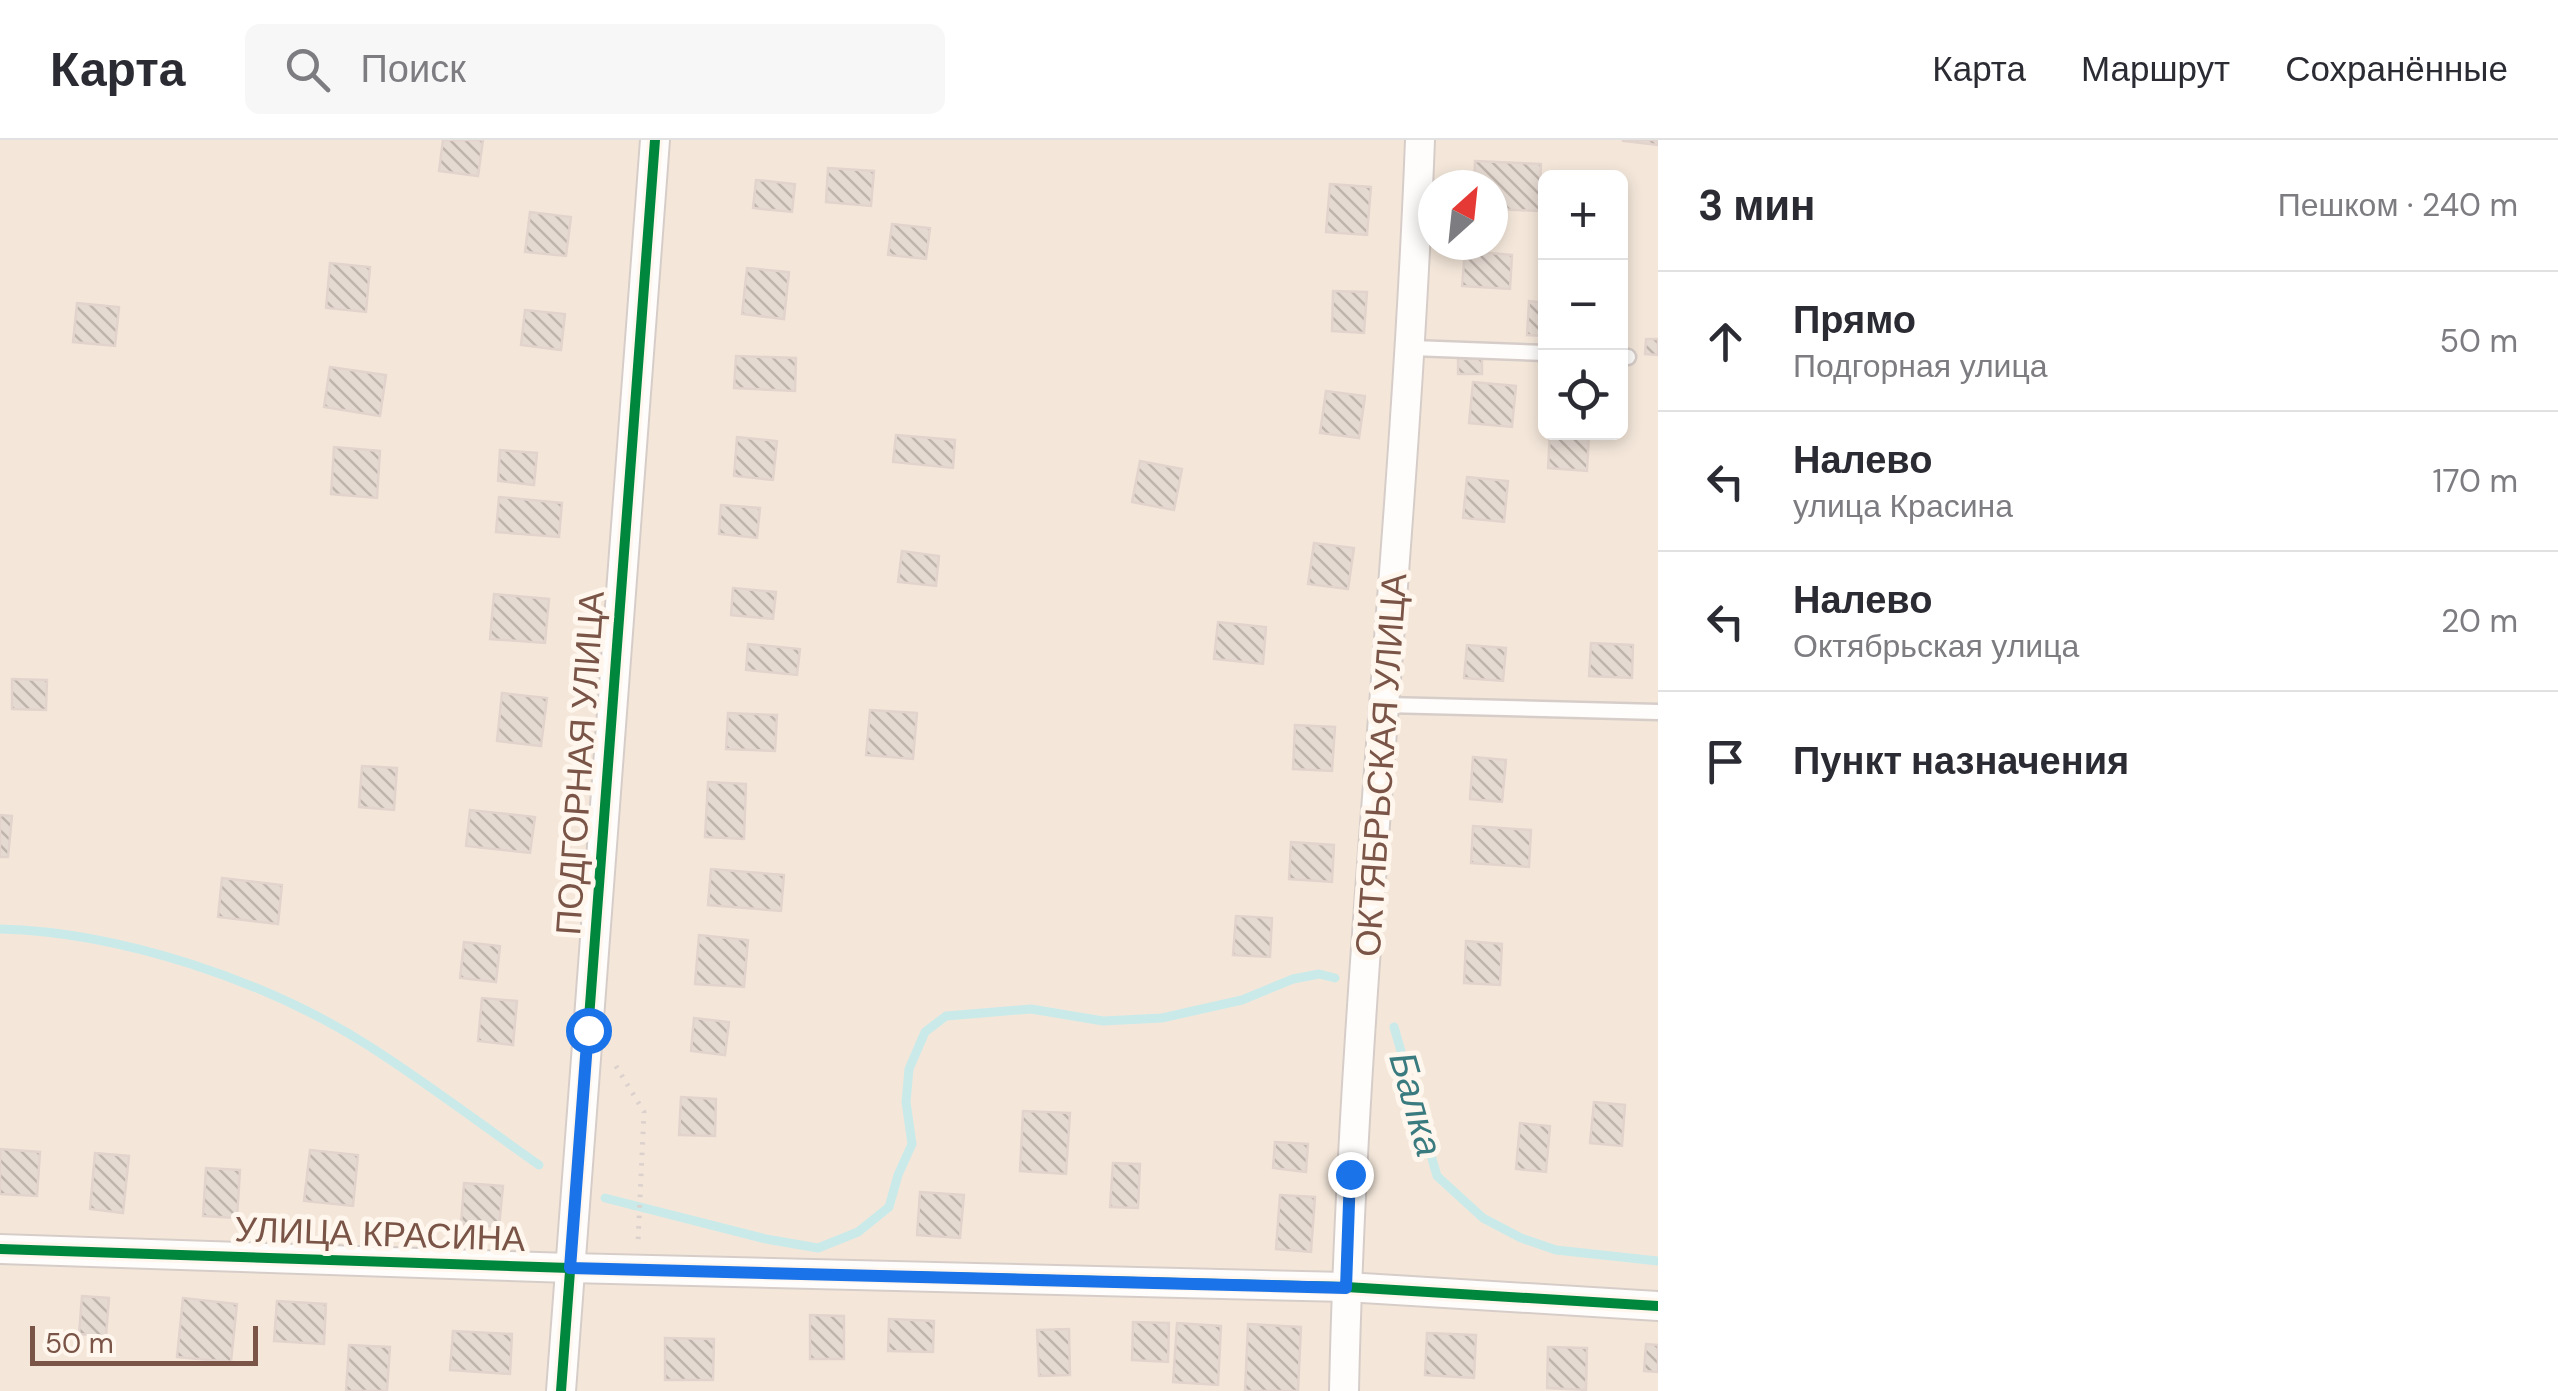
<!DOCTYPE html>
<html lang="ru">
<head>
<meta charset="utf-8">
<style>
	:root { --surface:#fff; --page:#f7f7f7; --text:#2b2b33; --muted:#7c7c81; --line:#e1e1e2 }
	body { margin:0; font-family:"DM Sans",sans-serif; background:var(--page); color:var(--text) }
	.controls { position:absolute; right:30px; top:30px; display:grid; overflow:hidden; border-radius:15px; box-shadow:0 5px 15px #0003 }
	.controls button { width:90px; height:90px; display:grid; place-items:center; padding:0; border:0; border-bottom:2px solid var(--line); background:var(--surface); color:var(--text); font:50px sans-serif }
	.compass { position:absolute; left:1418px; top:30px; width:90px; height:90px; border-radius:50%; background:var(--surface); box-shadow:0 5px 15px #0003; rotate:27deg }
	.scale { position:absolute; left:30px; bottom:25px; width:228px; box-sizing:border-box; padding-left:10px; border:5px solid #7a5547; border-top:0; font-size:28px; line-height:35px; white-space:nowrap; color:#7a5547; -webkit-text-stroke:8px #fff6ed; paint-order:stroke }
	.stop { position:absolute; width:30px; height:30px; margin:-22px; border:8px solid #1a73e8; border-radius:50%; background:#fff }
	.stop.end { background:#1a73e8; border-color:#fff; box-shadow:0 2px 10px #0008 }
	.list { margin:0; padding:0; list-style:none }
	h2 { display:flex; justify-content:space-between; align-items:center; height:130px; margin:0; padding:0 40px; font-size:42px }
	h2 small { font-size:32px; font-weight:400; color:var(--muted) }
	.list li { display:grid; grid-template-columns:65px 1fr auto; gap:30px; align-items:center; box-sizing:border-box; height:140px; padding:0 40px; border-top:2px solid var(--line) }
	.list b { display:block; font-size:38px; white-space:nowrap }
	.list p { margin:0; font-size:32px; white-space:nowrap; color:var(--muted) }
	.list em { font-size:32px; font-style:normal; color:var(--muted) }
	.icon { flex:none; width:55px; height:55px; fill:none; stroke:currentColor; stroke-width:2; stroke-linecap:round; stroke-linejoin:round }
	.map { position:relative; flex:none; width:1658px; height:1251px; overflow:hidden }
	header { display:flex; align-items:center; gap:60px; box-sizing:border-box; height:140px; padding:0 50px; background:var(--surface); border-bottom:2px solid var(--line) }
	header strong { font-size:48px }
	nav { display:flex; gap:55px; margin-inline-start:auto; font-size:35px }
	.search { width:700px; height:90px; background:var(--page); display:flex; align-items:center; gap:25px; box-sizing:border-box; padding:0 35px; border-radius:15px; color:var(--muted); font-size:38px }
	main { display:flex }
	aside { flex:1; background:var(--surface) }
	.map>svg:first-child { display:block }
	.residential { fill:#f4e7da; fill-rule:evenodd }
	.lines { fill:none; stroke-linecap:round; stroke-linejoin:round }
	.stream { stroke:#caeaea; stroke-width:9 }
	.building { fill:url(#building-back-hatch); stroke:#e2d4cc; stroke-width:2.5 }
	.service-casing { stroke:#d7cdc8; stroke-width:19 }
	.minor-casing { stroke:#d7cdc8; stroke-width:32 }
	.path { stroke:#dcd1cd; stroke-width:5; stroke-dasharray:2.5 8; stroke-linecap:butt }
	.service { stroke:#fefdfc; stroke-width:14 }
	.minor { stroke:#fefdfc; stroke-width:28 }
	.cycleway-casing { stroke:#fff6ed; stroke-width:16 }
	.cycleway { stroke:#00873e; stroke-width:10 }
	.route { stroke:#1a73e8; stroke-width:12 }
	.labels { text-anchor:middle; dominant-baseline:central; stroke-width:10; stroke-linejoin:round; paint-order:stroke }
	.street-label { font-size:35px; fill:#7a5547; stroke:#fff6ed }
	.water-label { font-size:38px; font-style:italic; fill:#3a7b80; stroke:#fff6ed }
</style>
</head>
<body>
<header>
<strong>Карта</strong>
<div class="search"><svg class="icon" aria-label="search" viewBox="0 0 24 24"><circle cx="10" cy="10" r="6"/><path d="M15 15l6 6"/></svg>Поиск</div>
<nav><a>Карта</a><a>Маршрут</a><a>Сохранённые</a></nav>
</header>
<main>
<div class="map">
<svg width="1658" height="1251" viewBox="0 0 1658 1251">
	<defs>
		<pattern id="building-back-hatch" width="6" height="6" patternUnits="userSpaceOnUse" patternTransform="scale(2.5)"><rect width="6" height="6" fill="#e5dad2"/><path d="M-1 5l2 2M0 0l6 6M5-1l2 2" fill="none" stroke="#bfb4ac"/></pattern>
	</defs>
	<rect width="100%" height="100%" fill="#f8f2eb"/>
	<path class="residential" d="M 0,0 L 1658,0 L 1658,1251 L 0,1251 ZM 1546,38 L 1620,38 L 1620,292 L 1546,292 ZM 1433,45 L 1493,45 L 1493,105 L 1433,105 Z"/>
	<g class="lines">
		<g class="stream">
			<path d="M 0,789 C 121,792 267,841 369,906 C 427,943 482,985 539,1025"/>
			<path d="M 1394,887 L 1437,1036 L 1483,1078 L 1521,1098 L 1556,1110 L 1658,1121"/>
			<path d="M 605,1058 L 766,1099 L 818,1108 L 858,1092 L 889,1067 L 898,1035 L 912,1004 L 906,962 L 909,929 L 925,892 L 946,876 L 1031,869 L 1103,881 L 1162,878 L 1242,860 L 1293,839 L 1319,834 L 1335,838"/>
		</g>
	</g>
	<g class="building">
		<path d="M 443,0 L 483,0 L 478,36 L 439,31 Z"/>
		<path d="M 1658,0 L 1658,5 L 1623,1 L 1623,0 Z"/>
		<path d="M 1475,21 L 1541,24 L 1539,71 L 1493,69 L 1493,45 L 1474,45 Z"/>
		<path d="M 828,28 L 874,31 L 871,66 L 826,62 Z"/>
		<path d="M 756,40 L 795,44 L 792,72 L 753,68 Z"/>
		<path d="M 1330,44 L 1371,47 L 1367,95 L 1326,92 Z"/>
		<path d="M 530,72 L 571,77 L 566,116 L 525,112 Z"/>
		<path d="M 892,84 L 930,88 L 926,119 L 888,115 Z"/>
		<path d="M 1465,111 L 1512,115 L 1510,149 L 1462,146 Z"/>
		<path d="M 330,123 L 370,127 L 366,172 L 326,168 Z"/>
		<path d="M 747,128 L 789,132 L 784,179 L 742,174 Z"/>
		<path d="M 1333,151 L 1367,152 L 1364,193 L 1332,191 Z"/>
		<path d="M 1529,161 L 1546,163 L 1546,196 L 1527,195 Z"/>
		<path d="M 77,163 L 119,167 L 115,206 L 73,202 Z"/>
		<path d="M 525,170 L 565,174 L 561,210 L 521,205 Z"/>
		<path d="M 1646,199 L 1658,199 L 1658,215 L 1645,214 Z"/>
		<path d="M 736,216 L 796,218 L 795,251 L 734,248 Z"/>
		<rect x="1458" y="219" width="24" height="15"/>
		<path d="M 330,227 L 386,235 L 380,276 L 324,267 Z"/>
		<path d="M 1473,242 L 1516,246 L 1512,287 L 1469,283 Z"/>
		<path d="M 1326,251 L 1365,256 L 1359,298 L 1320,293 Z"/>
		<path d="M 1550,292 L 1589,293 L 1587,331 L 1548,328 Z"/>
		<path d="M 896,295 L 955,300 L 953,328 L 893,322 Z"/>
		<path d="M 737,297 L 777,301 L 773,340 L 734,336 Z"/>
		<path d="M 334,307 L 380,311 L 377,358 L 331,354 Z"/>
		<path d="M 500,310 L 537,313 L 534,345 L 498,341 Z"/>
		<path d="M 1140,321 L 1182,329 L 1174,370 L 1132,362 Z"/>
		<path d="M 1467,337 L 1508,341 L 1504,382 L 1463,378 Z"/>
		<path d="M 499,357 L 562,363 L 559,397 L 496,392 Z"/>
		<path d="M 721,365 L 760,368 L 757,398 L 719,394 Z"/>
		<path d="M 1314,403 L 1354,408 L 1348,449 L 1308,444 Z"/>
		<path d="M 902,411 L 939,416 L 936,446 L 898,442 Z"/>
		<path d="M 733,448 L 776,452 L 773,479 L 731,475 Z"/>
		<path d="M 494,454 L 549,459 L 545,503 L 490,499 Z"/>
		<path d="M 1218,482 L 1266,487 L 1263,524 L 1214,519 Z"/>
		<path d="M 1591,503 L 1633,505 L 1632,538 L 1589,536 Z"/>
		<path d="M 748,504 L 800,509 L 797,535 L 746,530 Z"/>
		<path d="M 1467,505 L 1506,508 L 1503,541 L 1464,538 Z"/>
		<path d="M 12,539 L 47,540 L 46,570 L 12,569 Z"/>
		<path d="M 502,553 L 547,558 L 541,606 L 497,601 Z"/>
		<path d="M 870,570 L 917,573 L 913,619 L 866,615 Z"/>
		<path d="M 728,573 L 777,575 L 775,611 L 726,609 Z"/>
		<path d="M 1295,585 L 1335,587 L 1332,631 L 1293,629 Z"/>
		<path d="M 1473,617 L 1506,620 L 1502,662 L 1470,659 Z"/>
		<path d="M 362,626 L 397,628 L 394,670 L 359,667 Z"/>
		<path d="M 708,642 L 746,644 L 744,699 L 705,697 Z"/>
		<path d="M 470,670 L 535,677 L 530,713 L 466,706 Z"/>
		<path d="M 0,675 L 12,676 L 8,717 L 0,717 Z"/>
		<path d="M 1473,686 L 1531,690 L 1529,727 L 1471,723 Z"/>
		<path d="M 1291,702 L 1334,705 L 1332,742 L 1289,739 Z"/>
		<path d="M 711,729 L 784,735 L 781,771 L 708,765 Z"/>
		<path d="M 222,738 L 282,745 L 278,784 L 218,777 Z"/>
		<path d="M 1236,776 L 1272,778 L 1270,817 L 1233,815 Z"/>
		<path d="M 699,795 L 748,800 L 744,847 L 695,844 Z"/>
		<path d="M 1466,801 L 1502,804 L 1500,845 L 1464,843 Z"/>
		<path d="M 464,802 L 500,806 L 496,842 L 460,838 Z"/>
		<path d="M 482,858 L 517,861 L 513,905 L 478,901 Z"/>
		<path d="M 694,878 L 729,882 L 725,915 L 691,911 Z"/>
		<path d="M 681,957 L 716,959 L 715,996 L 679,995 Z"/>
		<path d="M 1594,962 L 1625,965 L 1622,1006 L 1590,1003 Z"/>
		<path d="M 1023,971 L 1070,973 L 1066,1034 L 1020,1031 Z"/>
		<path d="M 1520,983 L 1550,986 L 1546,1032 L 1516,1029 Z"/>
		<path d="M 1275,1002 L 1308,1004 L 1306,1032 L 1273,1028 Z"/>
		<path d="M 0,1009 L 40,1012 L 37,1056 L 0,1054 Z"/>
		<path d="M 310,1010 L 358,1015 L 353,1066 L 304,1061 Z"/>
		<path d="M 95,1013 L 129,1016 L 123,1073 L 90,1069 Z"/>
		<path d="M 1113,1023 L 1140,1024 L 1138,1068 L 1110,1067 Z"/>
		<path d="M 206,1028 L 240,1030 L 237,1078 L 203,1076 Z"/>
		<path d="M 464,1043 L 503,1046 L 499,1087 L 461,1084 Z"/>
		<path d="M 920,1052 L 964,1055 L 960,1098 L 917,1095 Z"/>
		<path d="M 1280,1055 L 1315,1057 L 1311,1112 L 1276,1109 Z"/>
		<path d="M 82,1156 L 109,1158 L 106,1196 L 79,1194 Z"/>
		<path d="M 183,1158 L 237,1164 L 231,1222 L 177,1217 Z"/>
		<path d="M 277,1161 L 326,1164 L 324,1204 L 274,1201 Z"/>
		<path d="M 810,1175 L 844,1176 L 844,1219 L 810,1219 Z"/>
		<path d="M 889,1179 L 934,1181 L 933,1212 L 888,1211 Z"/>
		<path d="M 1133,1182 L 1169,1183 L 1168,1222 L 1132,1220 Z"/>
		<path d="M 1177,1183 L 1221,1186 L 1218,1245 L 1173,1242 Z"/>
		<path d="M 1248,1184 L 1301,1187 L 1298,1251 L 1245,1251 Z"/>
		<path d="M 1069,1189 L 1070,1235 L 1039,1236 L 1037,1190 Z"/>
		<path d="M 453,1191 L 512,1194 L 510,1234 L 450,1230 Z"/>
		<path d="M 1427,1193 L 1476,1195 L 1474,1238 L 1425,1235 Z"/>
		<path d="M 665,1198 L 714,1199 L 713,1240 L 665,1240 Z"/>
		<path d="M 1646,1204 L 1658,1205 L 1658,1232 L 1644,1231 Z"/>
		<path d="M 349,1205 L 390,1207 L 387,1251 L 346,1251 Z"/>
		<path d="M 1548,1207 L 1587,1208 L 1586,1250 L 1547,1248 Z"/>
	</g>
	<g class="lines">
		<g class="service-casing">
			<g id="service">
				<path d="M 1412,208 L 1546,213"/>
				<path d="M 1620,216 L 1628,217"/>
				<path d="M 1386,565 L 1658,572"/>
			</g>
		</g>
		<g class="minor-casing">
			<g id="minor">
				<path d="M 0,1109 L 570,1128 L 1346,1147 L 1658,1166"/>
				<path d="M 561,1251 L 655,0"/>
				<path d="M 1344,1251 C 1353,833 1404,418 1420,0"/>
			</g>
		</g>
		<path class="path" d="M 616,926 L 644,972 L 638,1102"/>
		<use href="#service" class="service"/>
		<use href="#minor" class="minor"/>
		<g class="cycleway-casing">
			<g id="cycleway">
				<path d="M 0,1109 L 570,1128 L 1346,1147 L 1658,1166"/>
				<path d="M 561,1251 L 655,0"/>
			</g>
		</g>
		<use href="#cycleway" class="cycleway"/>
	</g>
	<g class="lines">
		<path class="route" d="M 588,890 L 570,1128 L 1346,1148 L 1350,1034"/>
	</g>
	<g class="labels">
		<g class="street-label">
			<text transform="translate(580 623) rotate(-86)">ПОДГОРНАЯ УЛИЦА</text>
			<text transform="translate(1381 625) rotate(-86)">ОКТЯБРЬСКАЯ УЛИЦА</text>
			<text transform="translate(380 1094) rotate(2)">УЛИЦА КРАСИНА</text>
		</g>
		<g class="water-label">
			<text transform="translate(1416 964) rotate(74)">Балка</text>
		</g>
	</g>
</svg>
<div class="controls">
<button>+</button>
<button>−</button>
<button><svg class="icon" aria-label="locate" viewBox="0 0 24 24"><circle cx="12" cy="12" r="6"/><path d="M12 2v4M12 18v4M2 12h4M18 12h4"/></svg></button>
</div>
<svg class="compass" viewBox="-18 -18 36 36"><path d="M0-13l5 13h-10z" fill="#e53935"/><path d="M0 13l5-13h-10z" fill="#7c7c81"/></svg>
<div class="scale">50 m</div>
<div class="stop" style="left:588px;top:890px"></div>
<div class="stop end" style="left:1350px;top:1034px"></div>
</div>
<aside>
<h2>3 мин<small>Пешком · 240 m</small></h2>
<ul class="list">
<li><svg class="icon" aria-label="ahead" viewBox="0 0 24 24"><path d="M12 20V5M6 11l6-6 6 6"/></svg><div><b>Прямо</b><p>Подгорная улица</p></div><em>50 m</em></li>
<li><svg class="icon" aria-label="left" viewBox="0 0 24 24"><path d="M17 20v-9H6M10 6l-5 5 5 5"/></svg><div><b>Налево</b><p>улица Красина</p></div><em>170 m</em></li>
<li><svg class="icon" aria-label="left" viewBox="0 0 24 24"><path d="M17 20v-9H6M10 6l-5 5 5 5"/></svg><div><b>Налево</b><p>Октябрьская улица</p></div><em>20 m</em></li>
<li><svg class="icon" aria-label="arrive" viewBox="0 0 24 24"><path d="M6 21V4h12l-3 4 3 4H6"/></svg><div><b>Пункт назначения</b></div></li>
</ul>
</aside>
</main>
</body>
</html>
